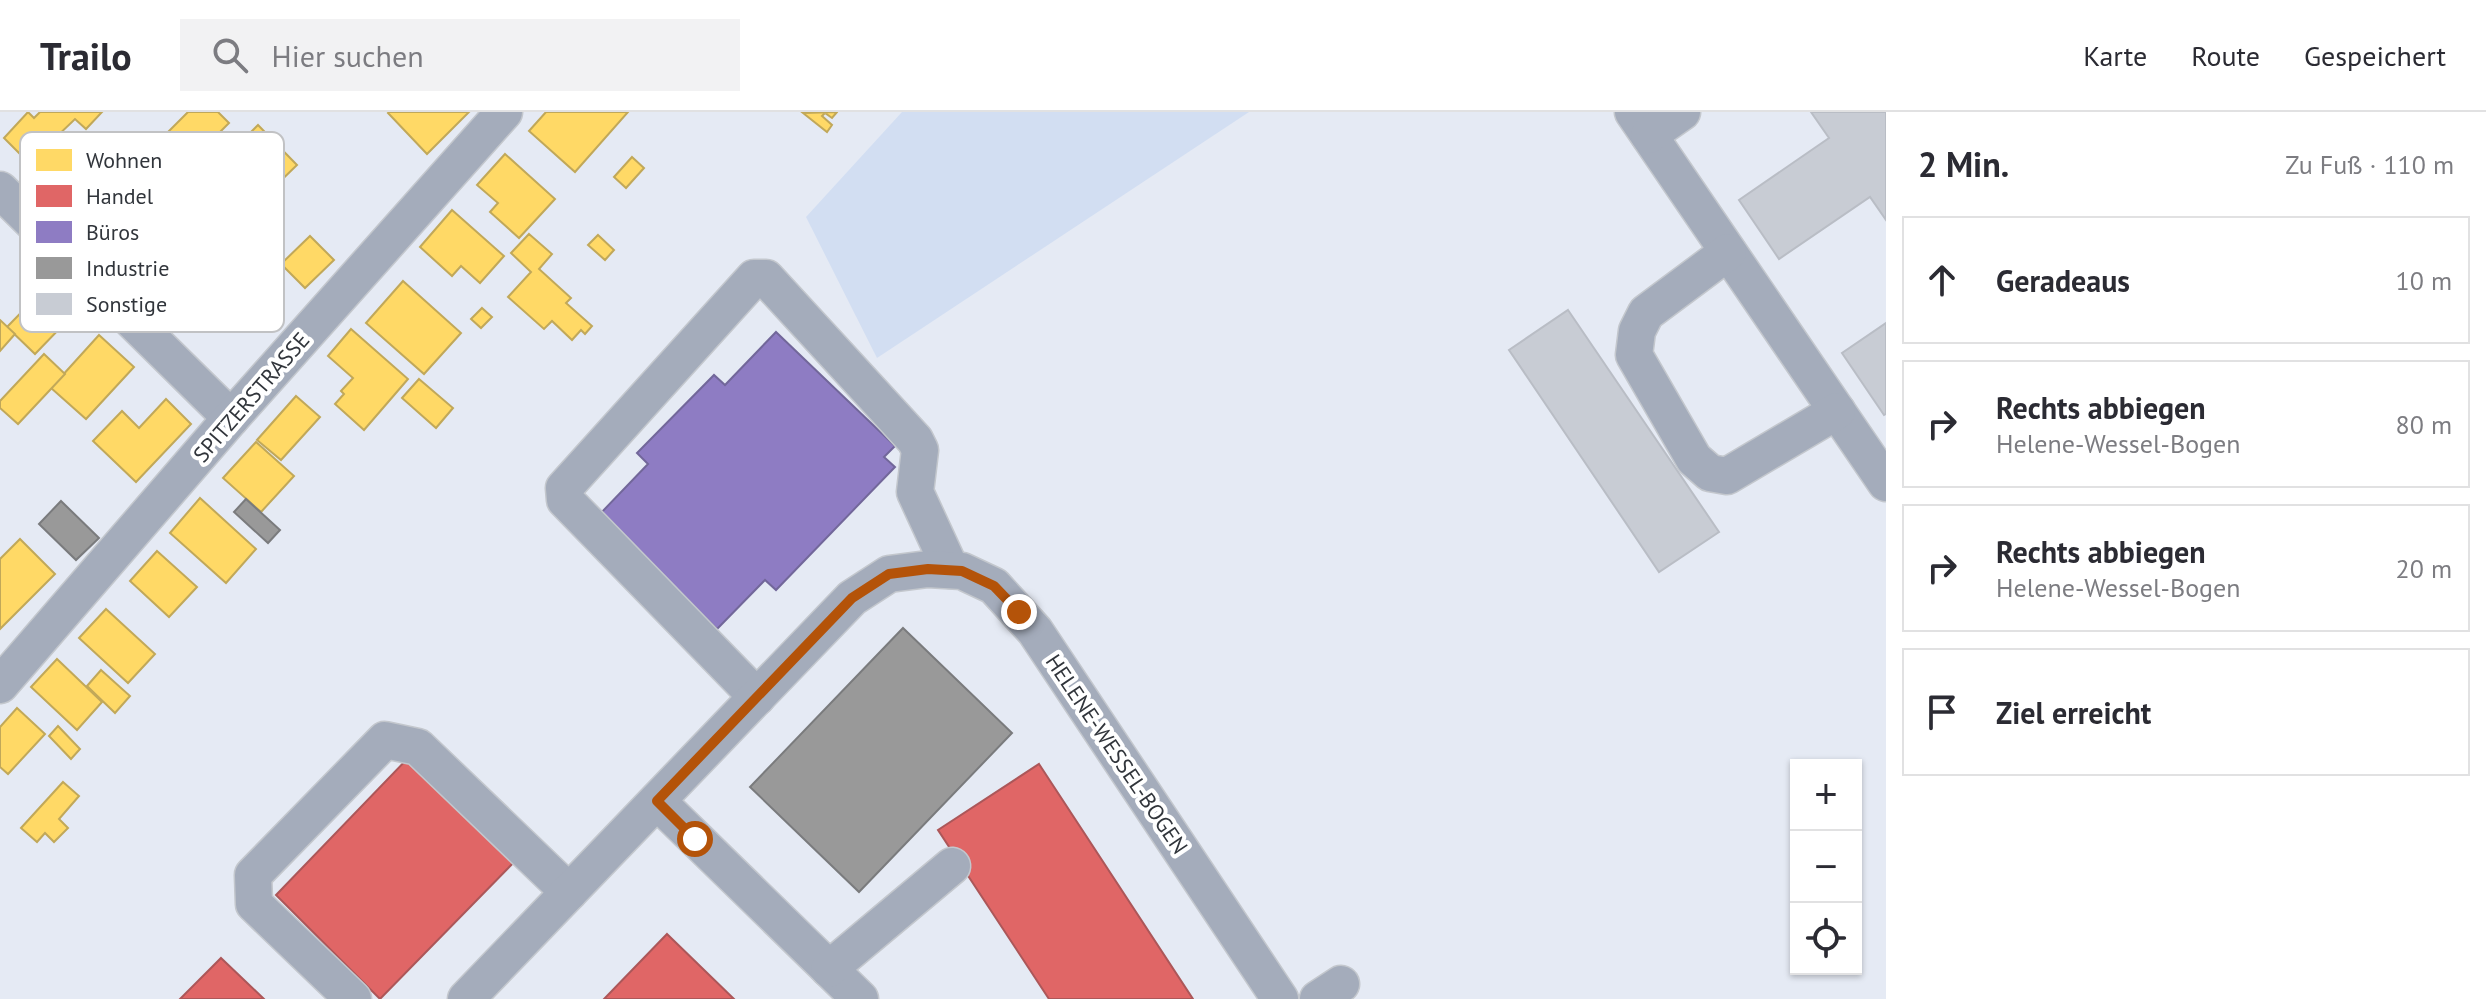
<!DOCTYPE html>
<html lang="de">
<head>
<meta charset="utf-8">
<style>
	:root { --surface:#fff; --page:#f2f2f3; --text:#2b2b33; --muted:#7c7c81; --line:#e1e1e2 }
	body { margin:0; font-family:"PT Sans",sans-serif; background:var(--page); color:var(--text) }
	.controls { position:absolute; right:24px; bottom:24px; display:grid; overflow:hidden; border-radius:0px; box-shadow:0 2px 6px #0004 }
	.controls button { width:72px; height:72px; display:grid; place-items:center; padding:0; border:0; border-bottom:2px solid var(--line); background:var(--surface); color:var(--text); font:40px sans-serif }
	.stop { position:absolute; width:24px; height:24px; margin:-18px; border:6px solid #b45309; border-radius:50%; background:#fff }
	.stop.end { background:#b45309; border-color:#fff; box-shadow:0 2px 8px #0008 }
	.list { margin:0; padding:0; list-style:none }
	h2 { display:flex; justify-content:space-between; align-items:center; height:104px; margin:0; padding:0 32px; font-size:34px }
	h2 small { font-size:26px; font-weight:400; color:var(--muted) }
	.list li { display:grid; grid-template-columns:52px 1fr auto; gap:24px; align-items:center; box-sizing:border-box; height:128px; margin:0 16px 16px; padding:0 16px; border:2px solid var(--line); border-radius:0px }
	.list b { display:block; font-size:30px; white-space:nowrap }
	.list p { margin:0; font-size:26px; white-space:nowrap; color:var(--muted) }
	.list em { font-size:26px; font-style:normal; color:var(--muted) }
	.icon { flex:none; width:44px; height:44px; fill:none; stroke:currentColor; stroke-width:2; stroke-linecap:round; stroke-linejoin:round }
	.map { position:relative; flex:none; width:1886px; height:887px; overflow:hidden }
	header { display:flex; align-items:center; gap:48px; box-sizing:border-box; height:112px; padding:0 40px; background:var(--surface); border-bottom:2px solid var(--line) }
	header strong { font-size:38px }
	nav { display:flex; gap:44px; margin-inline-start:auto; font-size:28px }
	.search { width:560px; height:72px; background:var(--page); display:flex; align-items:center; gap:20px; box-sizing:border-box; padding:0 28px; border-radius:0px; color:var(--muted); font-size:30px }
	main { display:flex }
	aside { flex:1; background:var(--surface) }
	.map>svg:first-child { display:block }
	.green { fill:#d2def2 }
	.homes { fill:#ffd966; stroke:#c1a859; stroke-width:2 }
	.shops { fill:#e06666; stroke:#ac5759; stroke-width:2 }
	.offices { fill:#8e7cc3; stroke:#72679a; stroke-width:2 }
	.industry { fill:#999; stroke:#7a7b7d; stroke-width:2 }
	.building { fill:#c8ccd4; stroke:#b9bdc5; stroke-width:2 }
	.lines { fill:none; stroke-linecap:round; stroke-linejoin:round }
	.minor-casing { stroke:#c3c7cd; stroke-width:39 }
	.minor { stroke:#a4acbb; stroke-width:36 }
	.route { stroke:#b45309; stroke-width:10 }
	.labels { text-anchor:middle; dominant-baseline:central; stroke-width:8; stroke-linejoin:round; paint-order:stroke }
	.street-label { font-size:22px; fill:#31353b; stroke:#fff }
	.key { fill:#fff; stroke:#c1c2c4; stroke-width:2 }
	.key-label { font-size:22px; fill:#31353b }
</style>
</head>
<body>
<header>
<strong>Trailo</strong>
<div class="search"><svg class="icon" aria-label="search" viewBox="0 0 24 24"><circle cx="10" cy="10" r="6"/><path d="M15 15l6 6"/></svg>Hier suchen</div>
<nav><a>Karte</a><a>Route</a><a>Gespeichert</a></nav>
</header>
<main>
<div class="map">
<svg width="1886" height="887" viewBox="0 0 1886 887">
	<rect width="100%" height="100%" fill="#e5eaf4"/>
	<path class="green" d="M 902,0 L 1249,0 L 877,246 L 806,105 Z"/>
	<g class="homes">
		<path d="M 28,0 L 34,6 L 40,0 L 102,0 L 86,17 L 75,7 L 29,51 L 4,26 Z"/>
		<path d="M 188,0 L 218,0 L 229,11 L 185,55 L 159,29 Z"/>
		<path d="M 389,0 L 469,0 L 427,42 L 388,1 Z"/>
		<path d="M 546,0 L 628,0 L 575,60 L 529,19 Z"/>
		<path d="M 837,0 L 832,6 L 825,1 L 822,4 L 832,13 L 827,20 L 803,1 Z"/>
		<path d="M 258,13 L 297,53 L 264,85 L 226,45 Z"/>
		<path d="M 505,42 L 555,87 L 519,126 L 490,100 L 498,91 L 477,73 Z"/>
		<path d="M 632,45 L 644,56 L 626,76 L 614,65 Z"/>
		<path d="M 452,98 L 504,144 L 480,171 L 461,154 L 452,164 L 420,135 Z"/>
		<path d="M 529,122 L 552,142 L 539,157 L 571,186 L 566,191 L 592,214 L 585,222 L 581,218 L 572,228 L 552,209 L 544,217 L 508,185 L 531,160 L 511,141 Z"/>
		<path d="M 598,123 L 614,138 L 605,148 L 588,133 Z"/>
		<path d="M 310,124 L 334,148 L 305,176 L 281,152 Z"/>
		<path d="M 403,169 L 461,221 L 424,262 L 366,211 Z"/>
		<path d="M 49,172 L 71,193 L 61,204 L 66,210 L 35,242 L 7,215 Z"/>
		<path d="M 482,196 L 492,205 L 481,216 L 471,207 Z"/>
		<path d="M 0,208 L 15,222 L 0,239 Z"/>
		<path d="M 351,217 L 408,267 L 364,318 L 335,292 L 344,282 L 341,279 L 353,266 L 328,244 Z"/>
		<path d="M 99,223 L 134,255 L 86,307 L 51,276 Z"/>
		<path d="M 44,242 L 65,262 L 18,312 L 0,296 L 0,289 Z"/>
		<path d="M 419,267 L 453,296 L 436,316 L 402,286 Z"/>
		<path d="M 296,284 L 320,305 L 281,348 L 257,328 Z"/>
		<path d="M 166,287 L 191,312 L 136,370 L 93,329 L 122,299 L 139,316 Z"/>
		<path d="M 256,330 L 294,364 L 261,400 L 223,366 Z"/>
		<path d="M 200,386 L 256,437 L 226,471 L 170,421 Z"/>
		<path d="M 20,427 L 55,462 L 0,517 L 0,447 Z"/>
		<path d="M 157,439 L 197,475 L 169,505 L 130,469 Z"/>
		<path d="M 106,497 L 155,542 L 128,571 L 79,526 Z"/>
		<path d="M 57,547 L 102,590 L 77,618 L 31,575 Z"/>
		<path d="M 101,558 L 130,584 L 115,601 L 87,574 Z"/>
		<path d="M 17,596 L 45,622 L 8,662 L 0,655 L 0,615 Z"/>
		<path d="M 58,614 L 80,637 L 71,647 L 49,624 Z"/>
		<path d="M 63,670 L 79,684 L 59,707 L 68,716 L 54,730 L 45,721 L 37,730 L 21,716 Z"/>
	</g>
	<g class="shops">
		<path d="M 411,643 L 520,744 L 380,887 L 276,783 Z"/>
		<path d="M 1039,652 L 1193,887 L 1049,887 L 938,718 Z"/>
		<path d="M 667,822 L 734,887 L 604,887 Z"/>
		<path d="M 221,846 L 264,887 L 180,887 Z"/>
	</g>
	<path class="offices" d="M 776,220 L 895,334 L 884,345 L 895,355 L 776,478 L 765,468 L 717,517 L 599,403 L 648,352 L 637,341 L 714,263 L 725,273 Z"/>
	<g class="industry">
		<path d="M 246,387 L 280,418 L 268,431 L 234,400 Z"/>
		<path d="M 61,389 L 99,426 L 76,448 L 39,412 Z"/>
		<path d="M 903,516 L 1012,621 L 859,780 L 750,675 Z"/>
	</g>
	<g class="building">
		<path d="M 1811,0 L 1886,0 L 1886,108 L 1870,85 L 1779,147 L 1739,88 L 1829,26 Z"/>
		<path d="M 1568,198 L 1719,420 L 1659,460 L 1509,238 Z"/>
		<path d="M 1886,211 L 1886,302 L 1884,303 L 1842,241 Z"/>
	</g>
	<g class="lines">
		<g class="minor-casing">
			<g id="minor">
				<path d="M 1633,0 L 1886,371"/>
				<path d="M 1649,23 L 1682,0"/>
				<path d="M 0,78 L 231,306"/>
				<path d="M 1728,140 L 1646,201 L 1637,219 L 1634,243 L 1694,347 L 1710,361 L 1727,364 L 1837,299"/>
				<path d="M 0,573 L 231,306 L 504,0"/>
				<path d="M 757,585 L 565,388 L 564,376 L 754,166 L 766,166 L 915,328 L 920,338 L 915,380 L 951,458"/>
				<path d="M 657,689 L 860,887"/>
				<path d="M 829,857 L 952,754"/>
				<path d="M 353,887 L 254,792 L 253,763 L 385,628 L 418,635 L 569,780"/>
				<path d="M 466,887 L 852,486 L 889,462 L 928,457 L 962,459 L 994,474 L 1035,519 L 1280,887"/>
				<path d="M 1318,887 L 1341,872"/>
			</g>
		</g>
		<use href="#minor" class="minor"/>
	</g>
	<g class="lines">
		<path class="route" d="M 695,727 L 657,689 L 852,486 L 889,462 L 928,457 L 962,459 L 994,474 L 1019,500"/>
	</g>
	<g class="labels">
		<g class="street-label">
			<text transform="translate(251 285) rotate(-49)">SPITZERSTRASSE</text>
			<text transform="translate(1117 642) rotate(56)">HELENE-WESSEL-BOGEN</text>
		</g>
	</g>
	<rect x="20" y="20" width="264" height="200" rx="12" class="key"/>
	<rect x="36" y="37" width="36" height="22" fill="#ffd966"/>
	<rect x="36" y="73" width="36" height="22" fill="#e06666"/>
	<rect x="36" y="109" width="36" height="22" fill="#8e7cc3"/>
	<rect x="36" y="145" width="36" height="22" fill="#999"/>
	<rect x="36" y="181" width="36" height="22" fill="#c8ccd4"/>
	<g class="key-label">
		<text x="86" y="56">Wohnen</text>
		<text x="86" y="92">Handel</text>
		<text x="86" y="128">Büros</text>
		<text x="86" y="164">Industrie</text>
		<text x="86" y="200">Sonstige</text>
	</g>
</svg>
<div class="controls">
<button>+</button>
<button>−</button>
<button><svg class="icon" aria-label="locate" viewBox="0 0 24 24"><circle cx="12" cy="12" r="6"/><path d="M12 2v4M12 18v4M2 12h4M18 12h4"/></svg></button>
</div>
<div class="stop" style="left:695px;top:727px"></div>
<div class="stop end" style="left:1019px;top:500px"></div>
</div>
<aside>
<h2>2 Min.<small>Zu Fuß · 110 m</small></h2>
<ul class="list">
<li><svg class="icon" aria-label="ahead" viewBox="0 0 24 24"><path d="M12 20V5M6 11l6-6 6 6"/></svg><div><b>Geradeaus</b></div><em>10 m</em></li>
<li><svg class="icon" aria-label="right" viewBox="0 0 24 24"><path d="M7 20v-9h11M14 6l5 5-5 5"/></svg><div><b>Rechts abbiegen</b><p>Helene-Wessel-Bogen</p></div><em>80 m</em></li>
<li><svg class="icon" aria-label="right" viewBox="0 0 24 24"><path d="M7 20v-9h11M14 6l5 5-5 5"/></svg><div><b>Rechts abbiegen</b><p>Helene-Wessel-Bogen</p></div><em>20 m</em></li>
<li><svg class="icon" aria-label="arrive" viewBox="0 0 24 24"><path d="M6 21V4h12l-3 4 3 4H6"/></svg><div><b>Ziel erreicht</b></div></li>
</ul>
</aside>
</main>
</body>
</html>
